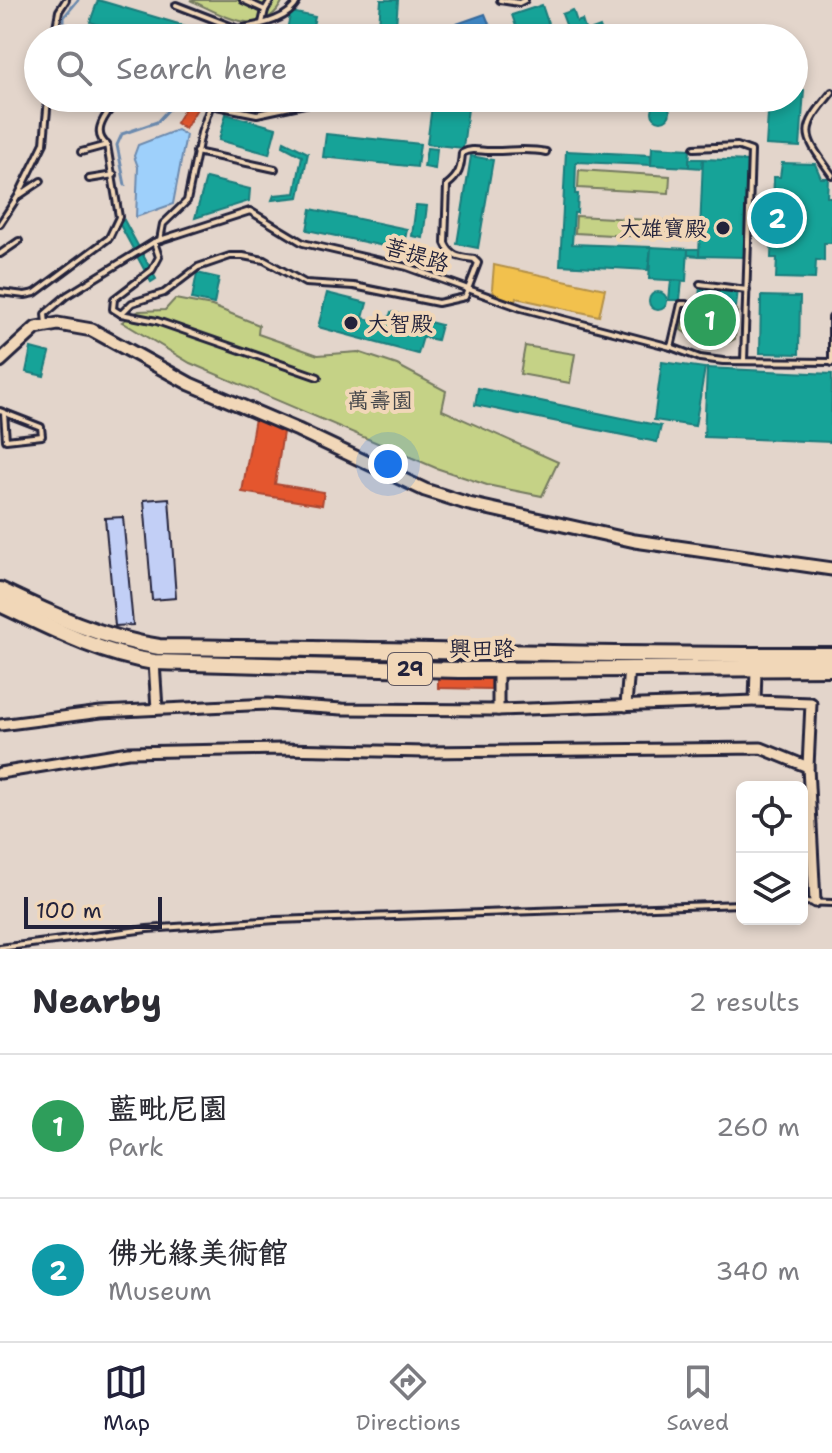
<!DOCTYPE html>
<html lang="en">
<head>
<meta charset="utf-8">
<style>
	:root { --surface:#fff; --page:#f2f2f3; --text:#2b2b33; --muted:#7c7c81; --line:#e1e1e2; --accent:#22223b }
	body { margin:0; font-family:"Shantell Sans","LXGW WenKai TC",sans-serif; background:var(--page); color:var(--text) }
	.controls { position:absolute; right:24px; bottom:24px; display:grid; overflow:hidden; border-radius:12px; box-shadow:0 4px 12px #0003 }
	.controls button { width:72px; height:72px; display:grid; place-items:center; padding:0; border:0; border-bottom:2px solid var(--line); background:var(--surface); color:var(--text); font:40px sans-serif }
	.scale { position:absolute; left:24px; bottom:20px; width:138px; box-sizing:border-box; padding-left:8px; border:4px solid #22223b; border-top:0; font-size:22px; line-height:28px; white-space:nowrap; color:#22223b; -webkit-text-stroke:6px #f1d7b8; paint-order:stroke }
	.you { position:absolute; left:388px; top:464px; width:28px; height:28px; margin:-20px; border:6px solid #fff; border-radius:50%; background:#1a73e8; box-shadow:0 0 0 12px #1a73e833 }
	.badge { display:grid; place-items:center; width:52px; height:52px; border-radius:50%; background:var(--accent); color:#fff; font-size:26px; font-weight:700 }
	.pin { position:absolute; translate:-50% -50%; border:4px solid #fff; box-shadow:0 2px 8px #0006 }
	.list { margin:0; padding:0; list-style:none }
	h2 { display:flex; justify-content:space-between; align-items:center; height:104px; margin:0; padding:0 32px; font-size:34px }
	h2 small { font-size:26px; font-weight:400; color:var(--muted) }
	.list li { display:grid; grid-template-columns:52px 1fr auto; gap:24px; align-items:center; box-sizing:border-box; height:144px; padding:0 32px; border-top:2px solid var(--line) }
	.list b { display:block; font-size:30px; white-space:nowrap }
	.list p { margin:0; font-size:26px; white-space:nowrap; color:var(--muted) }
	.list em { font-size:26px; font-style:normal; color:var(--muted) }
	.icon { flex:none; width:44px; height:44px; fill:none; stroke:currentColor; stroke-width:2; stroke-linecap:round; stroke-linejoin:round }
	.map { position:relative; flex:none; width:832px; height:949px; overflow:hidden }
	.search { position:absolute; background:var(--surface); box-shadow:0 4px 12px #0003; left:24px; right:24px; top:24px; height:88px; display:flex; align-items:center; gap:20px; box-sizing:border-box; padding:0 28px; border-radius:44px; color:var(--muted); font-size:30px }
	.sheet { height:392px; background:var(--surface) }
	nav { display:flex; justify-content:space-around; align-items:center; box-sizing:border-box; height:112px; border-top:2px solid var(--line); background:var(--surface); font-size:22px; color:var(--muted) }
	nav a { display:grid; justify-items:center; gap:4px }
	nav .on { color:var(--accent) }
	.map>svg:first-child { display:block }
	.green { fill:#c5d286; stroke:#747a60; stroke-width:2 }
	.water { fill:#9ed0fb; stroke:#6c8aae; stroke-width:2 }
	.homes { fill:#f2c14e; stroke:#b49148; stroke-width:2 }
	.shops { fill:#e4572e; stroke:#aa4732; stroke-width:2 }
	.schools { fill:#3f88c5; stroke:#36699c; stroke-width:2 }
	.public { fill:#17a398; stroke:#1a7c7c; stroke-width:2 }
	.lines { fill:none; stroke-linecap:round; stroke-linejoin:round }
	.stream { stroke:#6c8aae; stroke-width:3 }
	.building { fill:#c2cff6; stroke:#22223b; stroke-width:2 }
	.service-casing { stroke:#22223b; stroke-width:10 }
	.minor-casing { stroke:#22223b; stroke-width:15 }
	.tertiary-casing { stroke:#22223b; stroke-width:17 }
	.primary-casing { stroke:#22223b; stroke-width:20 }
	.service { stroke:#f1d7b8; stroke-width:4 }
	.minor { stroke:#f1d7b8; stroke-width:9 }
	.tertiary { stroke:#f1d7b8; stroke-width:11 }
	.primary { stroke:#f1d7b8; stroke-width:14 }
	.poi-dot { fill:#22223b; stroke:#f1d7b8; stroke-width:3 }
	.labels { text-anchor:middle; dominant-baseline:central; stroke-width:8; stroke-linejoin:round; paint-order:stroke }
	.shield { fill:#f1d7b8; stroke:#605860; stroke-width:2 }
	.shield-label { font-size:20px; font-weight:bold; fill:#22223b }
	.poi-label { font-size:22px; fill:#22223b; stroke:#f1d7b8; text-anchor:end }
	.street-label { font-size:22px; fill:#22223b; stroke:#f1d7b8 }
	.park-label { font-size:22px; fill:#43454a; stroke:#f1d7b8 }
</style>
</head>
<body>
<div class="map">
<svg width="832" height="949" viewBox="0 0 832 949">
	<rect width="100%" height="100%" fill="#e3d5cb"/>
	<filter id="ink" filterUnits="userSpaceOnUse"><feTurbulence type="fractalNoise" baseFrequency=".0125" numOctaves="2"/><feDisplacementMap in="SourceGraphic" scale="16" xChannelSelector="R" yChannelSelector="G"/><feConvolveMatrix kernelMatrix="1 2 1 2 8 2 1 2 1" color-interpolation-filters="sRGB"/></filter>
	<g filter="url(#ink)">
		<g class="green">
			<path d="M 190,0 L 283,0 C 263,43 220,13 190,0 Z"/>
			<path d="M 579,170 L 670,176 L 669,193 L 578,188 Z"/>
			<path d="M 576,216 L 668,221 L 667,238 L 575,233 Z"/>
			<path d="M 175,299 L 212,306 L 259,325 L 258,334 L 318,355 L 358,352 L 397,365 L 446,391 L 442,410 L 558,462 L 542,496 L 487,485 L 436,468 L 190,363 L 122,322 L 139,311 L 165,310 Z"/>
			<path d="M 687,306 L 737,310 L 735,339 C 714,352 699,343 681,330 Z"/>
			<path d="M 525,346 L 575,354 L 570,383 L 520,374 Z"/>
		</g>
		<path class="water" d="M 177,130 L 186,135 L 173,204 L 136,217 L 138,167 L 134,156 L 138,145 Z"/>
		<path class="homes" d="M 494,265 L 605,289 L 599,316 L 516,298 L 515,302 L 496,297 L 492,289 Z"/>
		<g class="shops">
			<path d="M 191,98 L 201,102 L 185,129 L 176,123 Z"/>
			<path d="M 255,418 L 283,432 L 275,484 L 324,492 L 322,505 L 242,492 Z"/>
			<path d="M 438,676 L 491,676 L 491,689 L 438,688 Z"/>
		</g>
		<path class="schools" d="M 485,14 L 492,31 L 473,38 L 417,38 Z"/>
		<g class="public">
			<path d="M 98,0 L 209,33 L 208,38 L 144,38 L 90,22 Z"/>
			<path d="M 381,0 L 398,0 L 395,38 L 378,38 Z"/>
			<path d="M 542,5 L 553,38 L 520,38 L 512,15 Z"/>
			<path d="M 573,10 L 577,22 L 582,20 L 588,38 L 571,38 L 562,14 Z"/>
			<path d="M 291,12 L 315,17 L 310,38 L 285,38 Z"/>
			<path d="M 600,27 L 604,38 L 609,36 L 610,38 L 592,38 L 589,31 Z"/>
			<path d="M 794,90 L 804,90 L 800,147 L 766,145 L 769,98 L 794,98 Z"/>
			<path d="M 433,98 L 469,101 L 463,148 L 427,144 Z"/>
			<circle cx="661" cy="112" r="9"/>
			<path d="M 226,114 L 276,128 L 269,154 L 219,140 Z"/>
			<path d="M 326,134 L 420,144 L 417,167 L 323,157 Z"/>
			<path d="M 284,141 L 308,153 L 299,197 L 272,200 L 274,195 L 295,193 L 302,156 L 283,146 Z"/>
			<path d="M 652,147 L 690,149 L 689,167 L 651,165 Z"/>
			<path d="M 427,148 L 437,149 L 435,169 L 424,167 Z"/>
			<path d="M 566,151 L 651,155 L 651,165 L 576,162 L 575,194 L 578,194 L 577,213 L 574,213 L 572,244 L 651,247 L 648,270 L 560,265 Z"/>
			<path d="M 471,156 L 493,160 L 478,248 L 457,244 Z"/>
			<path d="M 689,159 L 703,159 L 702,168 L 689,167 Z"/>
			<path d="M 703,159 L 749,161 L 745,257 L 699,256 Z"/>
			<path d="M 782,163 L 815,164 L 821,178 L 828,178 L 827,197 L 832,197 L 832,243 L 824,243 L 824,261 L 816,260 L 815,279 L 776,278 L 777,258 L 771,258 L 774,177 L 780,177 Z"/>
			<path d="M 206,178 L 250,189 L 249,201 L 195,218 Z"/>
			<path d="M 416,205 L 427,206 L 423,238 L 412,236 Z"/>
			<path d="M 311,209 L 407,229 L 403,250 L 307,230 Z"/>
			<path d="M 124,220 L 156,279 L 151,282 L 119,223 Z"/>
			<path d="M 651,247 L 688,249 L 686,281 L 649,279 Z"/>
			<path d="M 688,249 L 699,249 L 699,256 L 688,255 Z"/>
			<path d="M 197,273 L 219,278 L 214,304 L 192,299 Z"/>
			<path d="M 671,280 L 682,281 L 680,300 L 669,300 Z"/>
			<path d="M 700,284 L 738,289 L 736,307 L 699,302 Z"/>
			<circle cx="658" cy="301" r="9"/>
			<path d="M 327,293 L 367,303 L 363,318 L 387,324 L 391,312 L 441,325 L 437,340 L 423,337 L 418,354 L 318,327 Z"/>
			<path d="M 761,296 L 800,297 L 799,354 L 760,353 Z"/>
			<path d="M 31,348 L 50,353 L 44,376 L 26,372 Z"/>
			<path d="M 662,362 L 705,368 L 695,426 L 654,420 Z"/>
			<path d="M 707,368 L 832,374 L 831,442 L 704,437 Z"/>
			<path d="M 478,388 L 661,426 L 657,442 L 475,405 Z"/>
		</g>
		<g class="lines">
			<g class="stream">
				<path d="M 64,38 L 64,17 L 78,0"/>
				<path d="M 99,38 L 111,38"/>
				<path d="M 125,185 L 117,145 L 122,134 L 157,122 L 179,98"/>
			</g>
		</g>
		<g class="building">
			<path d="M 169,498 L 176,598 L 152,600 L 144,500 Z"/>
			<path d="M 123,517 L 133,625 L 115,626 L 105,518 Z"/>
		</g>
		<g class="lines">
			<g class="service-casing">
				<g id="service">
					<path d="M 243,0 L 265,10 L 262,23"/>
					<path d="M 500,0 L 519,3 L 525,0"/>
					<path d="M 176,5 L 238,29"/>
					<path d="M 265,10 L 271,0"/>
					<path d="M 54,38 L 59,11 L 66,0"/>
					<path d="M 235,38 L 238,29 C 258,25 289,21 298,0"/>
					<path d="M 832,92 C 799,132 802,133 832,175"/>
					<path d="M 211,105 L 257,114 L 333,98"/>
					<path d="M 694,148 L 737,146 L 751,151 L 744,361"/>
					<path d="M 81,152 L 107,145"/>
					<path d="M 196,152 L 275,169"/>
					<path d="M 89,179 L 114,175"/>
					<path d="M 20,195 L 41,181"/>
					<path d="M 0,224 L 18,196 L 44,143 L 48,98"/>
					<path d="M 160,240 L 163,224 L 187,201 L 201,133 L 213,98"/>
					<path d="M 154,242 L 159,257 L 152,270 L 114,299 L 113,309 L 121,314 L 132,303 L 164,293 L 198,267 L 230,256 L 243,256 L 264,260 L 305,283 L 354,286 L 438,303 L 465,297 L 478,263 L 474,259 C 460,257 451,257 445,243 L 447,185 C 459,176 461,168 462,153 C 474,147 481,152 494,151 C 512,151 527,148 546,152"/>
					<path d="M 0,254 L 19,241"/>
					<path d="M 700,284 L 747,290"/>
					<path d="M 0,292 L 25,295 L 35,293 L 109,238 L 119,217 L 107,145 C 93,134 102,120 111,108"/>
					<path d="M 121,314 L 157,321 L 318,377"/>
					<path d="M 832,318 L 832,363"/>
					<path d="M 46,324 L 45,314 L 66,296 L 154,242 L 250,211 L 303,243 L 407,267 L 521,308 L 671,347 L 700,358 L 723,361 L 832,362"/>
					<path d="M 671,347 L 681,304 L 686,304"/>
					<path d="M 0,411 L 41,427 L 42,436 L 6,440 L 4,413"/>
					<path d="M 802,902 L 832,903"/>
					<path d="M 0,948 L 147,929 L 276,920 L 742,904"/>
				</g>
			</g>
			<g class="minor-casing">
				<g id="minor">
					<path d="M 154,662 L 157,709"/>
					<path d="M 498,670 L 498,710"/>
					<path d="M 756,670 L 755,701 L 811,703 L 808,767 L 815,902"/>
					<path d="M 626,706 L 629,667"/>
					<path d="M 0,725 L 101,712 L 268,704 L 342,709 L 498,710 L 755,701"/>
					<path d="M 0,773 L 128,752 L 281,749 L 425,752 L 761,748 L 808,767"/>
				</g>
			</g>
			<g class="tertiary-casing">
				<path id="tertiary" d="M 0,361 L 36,328 L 58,324 L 92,330 L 190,384 L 298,430 L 425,490 L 469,504 L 635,541 L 832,569"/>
			</g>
			<g class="primary-casing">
				<g id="primary">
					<path d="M 0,590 C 52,615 102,638 159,647 C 383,649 607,656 832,655"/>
					<path d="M 0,604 C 51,628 98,653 154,662 L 459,670 L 832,668"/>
				</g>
			</g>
			<use href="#service" class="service"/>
			<use href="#minor" class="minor"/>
			<use href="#tertiary" class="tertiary"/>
			<use href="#primary" class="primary"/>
		</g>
	</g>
	<g class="poi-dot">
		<circle cx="723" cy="228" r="8"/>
		<circle cx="351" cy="323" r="8"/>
	</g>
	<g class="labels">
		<rect class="shield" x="388" y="653" width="44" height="32" rx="6"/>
		<g class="shield-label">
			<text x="410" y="669">29</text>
		</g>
		<g class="poi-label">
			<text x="707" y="228">大雄寶殿</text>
			<text x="367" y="323" text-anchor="start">大智殿</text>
		</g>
		<g class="street-label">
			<text transform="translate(417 255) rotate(17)">菩提路</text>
			<text x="482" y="648">興田路</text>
		</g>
		<g class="park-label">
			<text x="380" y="400">萬壽園</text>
		</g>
	</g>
</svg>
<div class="controls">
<button><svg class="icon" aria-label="locate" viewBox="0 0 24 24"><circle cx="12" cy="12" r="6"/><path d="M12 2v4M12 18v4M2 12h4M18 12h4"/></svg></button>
<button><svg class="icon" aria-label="layers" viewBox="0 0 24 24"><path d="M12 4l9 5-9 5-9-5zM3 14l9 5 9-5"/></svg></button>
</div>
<div class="scale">100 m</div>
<div class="you"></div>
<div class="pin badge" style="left:710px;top:320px;background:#2e9e5b">1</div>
<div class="pin badge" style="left:777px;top:218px;background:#0f9aa8">2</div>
<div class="search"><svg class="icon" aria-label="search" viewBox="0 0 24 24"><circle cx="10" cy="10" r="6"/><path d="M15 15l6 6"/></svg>Search here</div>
</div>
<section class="sheet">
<h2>Nearby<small>2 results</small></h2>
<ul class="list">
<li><span class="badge" style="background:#2e9e5b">1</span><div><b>藍毗尼園</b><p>Park</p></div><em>260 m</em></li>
<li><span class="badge" style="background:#0f9aa8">2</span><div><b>佛光緣美術館</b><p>Museum</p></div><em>340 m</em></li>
</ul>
</section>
<nav>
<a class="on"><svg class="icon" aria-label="map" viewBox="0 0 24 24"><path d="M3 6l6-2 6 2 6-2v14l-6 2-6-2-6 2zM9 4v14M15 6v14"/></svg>Map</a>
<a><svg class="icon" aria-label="directions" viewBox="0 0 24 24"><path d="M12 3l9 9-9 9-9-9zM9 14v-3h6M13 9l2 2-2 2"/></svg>Directions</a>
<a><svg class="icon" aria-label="saved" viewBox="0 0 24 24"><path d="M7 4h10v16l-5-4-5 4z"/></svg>Saved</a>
</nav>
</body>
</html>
